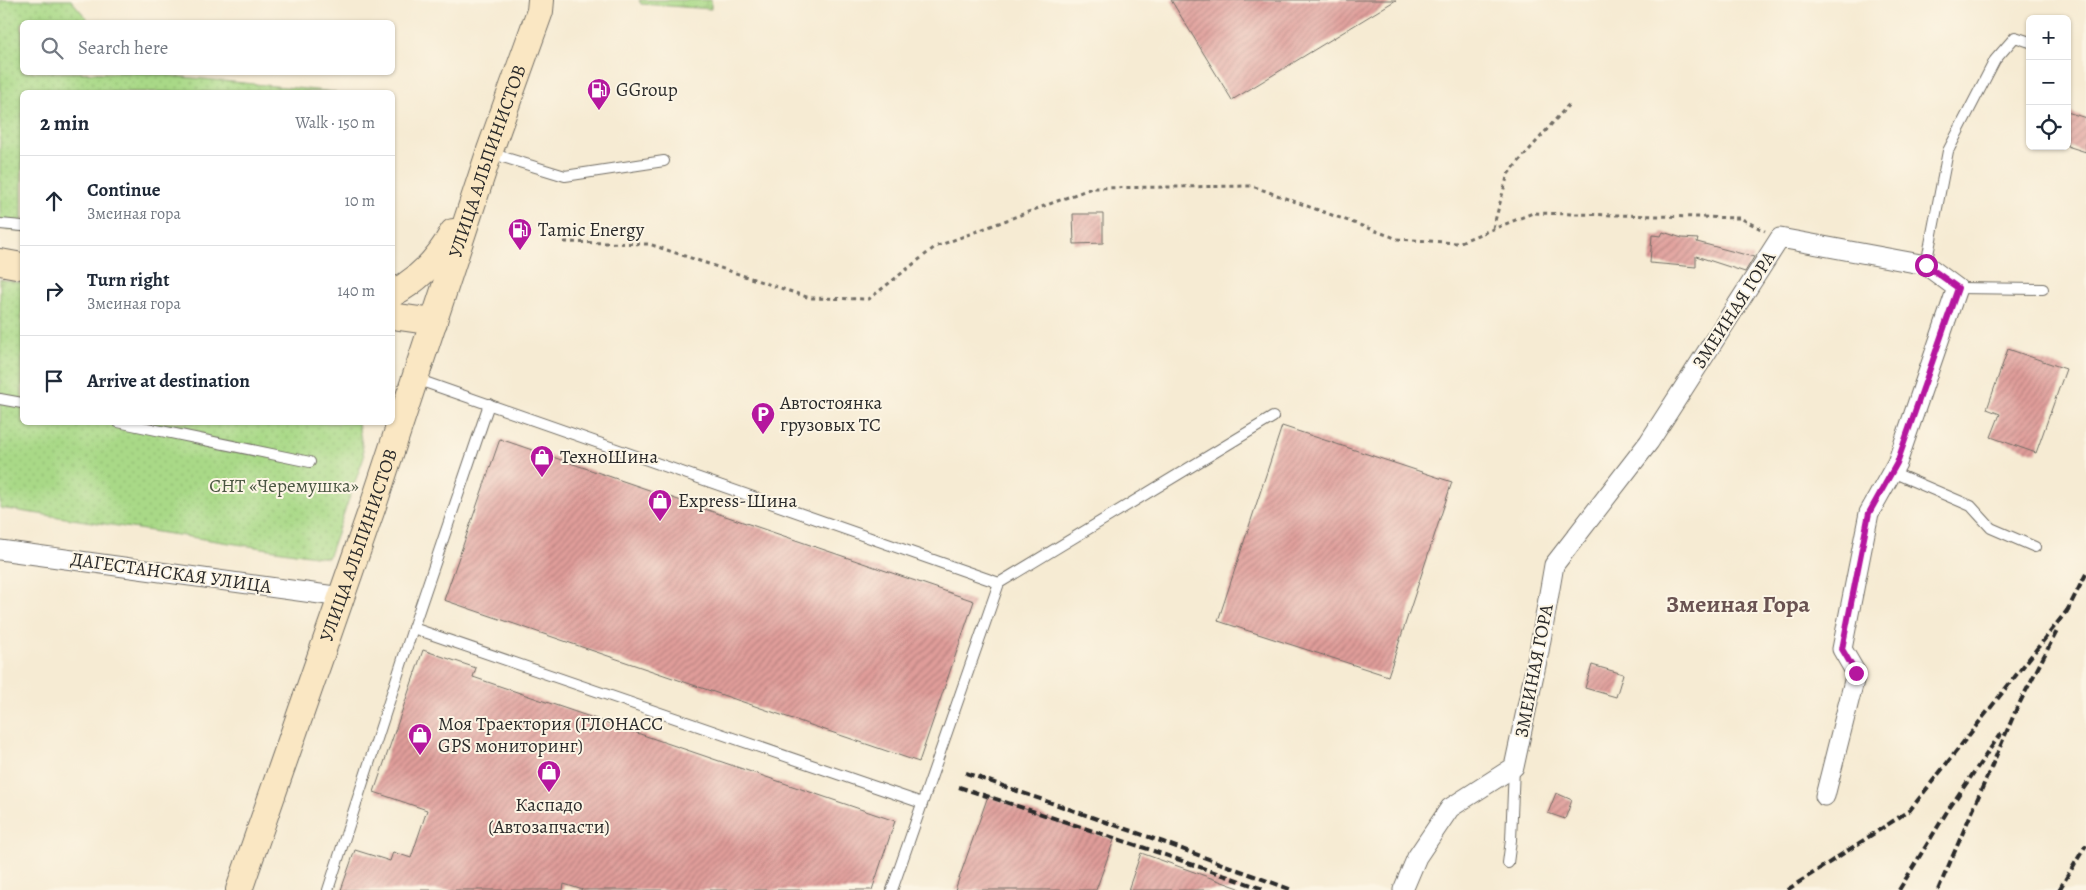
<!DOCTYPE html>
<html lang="en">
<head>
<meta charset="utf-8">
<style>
	:root { --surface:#fff; --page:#f6f6f7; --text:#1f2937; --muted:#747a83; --line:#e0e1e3 }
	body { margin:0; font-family:Alegreya,serif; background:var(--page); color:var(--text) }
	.controls { position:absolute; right:15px; top:15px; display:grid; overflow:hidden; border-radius:8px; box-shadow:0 1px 4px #0004 }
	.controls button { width:45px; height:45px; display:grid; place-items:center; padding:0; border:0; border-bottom:1px solid var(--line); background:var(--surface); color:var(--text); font:25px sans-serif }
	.stop { position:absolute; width:15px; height:15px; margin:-11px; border:4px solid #b5179e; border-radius:50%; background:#fff }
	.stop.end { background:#b5179e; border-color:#fff; box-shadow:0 1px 5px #0008 }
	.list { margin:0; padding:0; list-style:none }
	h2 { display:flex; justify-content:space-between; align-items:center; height:65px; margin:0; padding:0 20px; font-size:21px }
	h2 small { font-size:16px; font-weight:400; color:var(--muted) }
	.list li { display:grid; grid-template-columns:32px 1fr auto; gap:15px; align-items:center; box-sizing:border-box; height:90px; padding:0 20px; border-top:1px solid var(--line) }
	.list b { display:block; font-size:19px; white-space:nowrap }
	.list p { margin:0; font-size:16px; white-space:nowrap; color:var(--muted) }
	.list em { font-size:16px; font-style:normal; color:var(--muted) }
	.icon { flex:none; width:28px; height:28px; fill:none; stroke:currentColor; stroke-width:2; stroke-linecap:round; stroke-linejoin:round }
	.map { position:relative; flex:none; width:2086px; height:890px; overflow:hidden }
	.search { position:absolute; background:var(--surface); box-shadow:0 1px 4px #0004; left:20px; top:20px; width:375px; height:55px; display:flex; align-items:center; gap:12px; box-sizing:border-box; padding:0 18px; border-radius:8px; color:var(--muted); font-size:19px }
	.panel { position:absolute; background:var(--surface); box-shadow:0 1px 4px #0004; left:20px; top:90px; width:375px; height:335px; border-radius:8px }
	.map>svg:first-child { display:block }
	.green { fill:url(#green-dots); stroke:#6a8259 }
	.wetland { fill:url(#wetland-marsh); stroke:#6a8259 }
	.building { fill:url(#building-hatch) }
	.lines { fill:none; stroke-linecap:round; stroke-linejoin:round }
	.service-casing { stroke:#726e66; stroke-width:12 }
	.minor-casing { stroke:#726e66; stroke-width:21 }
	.secondary-casing { stroke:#726e66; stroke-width:28 }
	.path { stroke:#726e66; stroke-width:3; stroke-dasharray:4 4; stroke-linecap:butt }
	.service { stroke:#fff; stroke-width:10 }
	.minor { stroke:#fff; stroke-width:19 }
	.secondary { stroke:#fae7c3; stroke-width:26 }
	.rail { stroke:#2b2b2b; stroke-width:4; stroke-dasharray:8 4; stroke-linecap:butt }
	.route { stroke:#b5179e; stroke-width:6 }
	.labels { text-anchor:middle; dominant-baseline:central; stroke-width:4; stroke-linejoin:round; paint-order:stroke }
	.poi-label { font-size:19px; fill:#2b2b2b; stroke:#fcf5e5; text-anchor:start }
	.street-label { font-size:19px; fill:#2b2b2b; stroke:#fcf5e5 }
	.park-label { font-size:19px; fill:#4a5642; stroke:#fcf5e5 }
	.district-label { font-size:24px; font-weight:bold; fill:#6a5352; stroke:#fcf5e5 }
</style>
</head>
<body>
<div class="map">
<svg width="2086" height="890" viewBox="0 0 2086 890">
	<defs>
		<pattern id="green-dots" width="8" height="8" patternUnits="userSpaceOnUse" patternTransform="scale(1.25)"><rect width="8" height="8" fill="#a9d987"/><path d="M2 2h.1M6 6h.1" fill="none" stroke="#92ba75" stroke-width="1.8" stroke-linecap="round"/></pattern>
		<pattern id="wetland-marsh" width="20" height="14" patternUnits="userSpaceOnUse" patternTransform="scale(1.25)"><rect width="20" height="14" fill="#a9d987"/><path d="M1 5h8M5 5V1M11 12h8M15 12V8" fill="none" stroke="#92ba75"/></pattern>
		<pattern id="building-hatch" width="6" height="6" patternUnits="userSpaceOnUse" patternTransform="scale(1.25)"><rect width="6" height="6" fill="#e09d9a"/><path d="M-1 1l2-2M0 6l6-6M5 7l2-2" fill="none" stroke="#b6807e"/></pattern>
	</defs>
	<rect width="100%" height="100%" fill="#fcf5e5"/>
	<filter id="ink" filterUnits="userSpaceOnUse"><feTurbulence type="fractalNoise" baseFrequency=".02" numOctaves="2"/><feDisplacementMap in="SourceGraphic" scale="10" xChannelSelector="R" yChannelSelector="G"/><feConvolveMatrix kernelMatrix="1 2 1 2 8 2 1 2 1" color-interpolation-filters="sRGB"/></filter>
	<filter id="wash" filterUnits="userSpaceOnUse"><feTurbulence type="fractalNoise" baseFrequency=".0096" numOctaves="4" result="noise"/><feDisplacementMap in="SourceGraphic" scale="20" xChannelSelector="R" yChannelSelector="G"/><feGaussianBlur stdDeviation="1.12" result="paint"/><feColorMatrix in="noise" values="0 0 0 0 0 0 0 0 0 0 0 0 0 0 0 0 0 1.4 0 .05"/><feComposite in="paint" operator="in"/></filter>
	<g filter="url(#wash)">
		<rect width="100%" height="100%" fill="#f6ebd3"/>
		<g class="green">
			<path d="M 0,0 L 71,0 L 90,22 L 22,22 L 22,72 L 142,73 L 336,92 L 22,92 L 22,231 L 0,228 Z"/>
			<path d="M 0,279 L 22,283 L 22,422 L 358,423 L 364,457 L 328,558 L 0,508 Z"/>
		</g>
		<path class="wetland" d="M 639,0 L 711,0 L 711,9 L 641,4 Z"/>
		<g id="blocks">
			<g class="building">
				<path d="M 1171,0 L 1396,0 L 1232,100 Z"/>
				<path d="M 2067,112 L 2086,118 L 2086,152 L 2067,146 Z"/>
				<path d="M 1073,214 L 1103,214 L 1103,243 L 1074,244 Z"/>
				<path d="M 1663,232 L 1682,238 L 1698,239 L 1697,242 L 1754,257 L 1745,272 L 1696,256 L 1696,267 L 1650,263 L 1652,235 L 1661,236 Z"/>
				<path d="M 2008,349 L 2066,369 L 2036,453 L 1991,437 L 2000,414 L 1987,409 Z"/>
				<path d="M 1282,426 L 1452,482 L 1388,676 L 1218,621 Z"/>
				<path d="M 500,439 L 974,601 L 919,762 L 444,600 Z"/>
				<path d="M 423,650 L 476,668 L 473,677 L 895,821 L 872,890 L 583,890 L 564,884 L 563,890 L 341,890 L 355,850 L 390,861 L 393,852 L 411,858 L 427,810 L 374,792 Z"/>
				<path d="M 1592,665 L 1623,674 L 1616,697 L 1585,688 Z"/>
				<path d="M 1556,793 L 1572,800 L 1565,819 L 1548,813 Z"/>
				<path d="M 988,796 L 1114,840 L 1096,890 L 955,890 Z"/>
				<path d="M 1141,853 L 1239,888 L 1239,890 L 1128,890 Z"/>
			</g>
		</g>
	</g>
	<g filter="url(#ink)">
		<use href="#blocks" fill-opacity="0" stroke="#726e66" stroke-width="1"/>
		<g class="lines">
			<g class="service-casing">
				<g id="service">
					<path d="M 490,153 L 565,176 L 664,161"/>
					<path d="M 0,224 L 22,226"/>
					<path d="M 1926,265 L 1948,151 L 1995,60 L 2015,37 L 2030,42"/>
					<path d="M 1957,288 L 2043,289"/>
					<path d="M 416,379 L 999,583"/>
					<path d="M 0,399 L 22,403"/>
					<path d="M 118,422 L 310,462"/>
					<path d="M 1892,472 L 1971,506 L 1991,528 L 2035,547"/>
					<path d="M 413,628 L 922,803"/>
					<path d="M 1508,863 L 1511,840 L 1514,767"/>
					<path d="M 328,890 L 413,628 L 489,404"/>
					<path d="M 892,890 L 999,583 L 1273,417"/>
				</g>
			</g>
			<g class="minor-casing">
				<g id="minor">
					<path d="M 0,550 L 342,597"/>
					<path d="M 1403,890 L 1417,857 L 1450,808 L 1514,767 L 1539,651 L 1554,565 L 1649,442 L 1780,238 L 1926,265 L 1957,288 L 1897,463 L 1869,513 L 1842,649 L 1856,673 L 1825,796"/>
				</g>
			</g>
			<g class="secondary-casing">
				<g id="secondary">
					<path d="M 0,262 L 22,266"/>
					<path d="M 392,294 C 420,279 439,259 453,232"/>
					<path d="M 392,316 L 434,322"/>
					<path id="s1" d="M 239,890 L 375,500 L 489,153 L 540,11 L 541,0"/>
				</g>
			</g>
			<g class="path">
				<path d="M 1493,228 L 1508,174 L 1571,102"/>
				<path d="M 564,242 L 649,244 L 810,298 L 869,299 L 935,247 L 1092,188 L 1252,186 L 1398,239 L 1458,243 L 1533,213 L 1740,218 L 1765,231"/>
			</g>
			<use href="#service" class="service"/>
			<use href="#minor" class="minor"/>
			<use href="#secondary" class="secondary"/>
			<g class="rail">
				<path d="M 2066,613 L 2086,574"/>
				<path d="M 966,773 L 1163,842 L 1292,890"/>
				<path d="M 959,787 L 1142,847 L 1266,890"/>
				<path d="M 1787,890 L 1910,810 L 2069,608"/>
				<path d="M 1899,890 L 1948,810 L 2001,733"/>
				<path d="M 1938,890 L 2016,710 L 2057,631"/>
				<path d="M 2059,890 L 2086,845"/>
			</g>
		</g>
	</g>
	<g class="lines" filter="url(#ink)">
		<path class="route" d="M 1856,673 L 1842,649 L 1869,513 L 1897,463 L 1958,288 L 1926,265"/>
	</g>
	<defs>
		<g id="fuel-pin" transform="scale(1.25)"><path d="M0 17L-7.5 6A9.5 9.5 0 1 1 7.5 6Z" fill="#b5179e" stroke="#fcf5e5"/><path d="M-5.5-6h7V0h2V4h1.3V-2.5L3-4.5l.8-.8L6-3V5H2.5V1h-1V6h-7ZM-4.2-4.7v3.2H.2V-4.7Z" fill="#fff"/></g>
		<g id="parking-pin" transform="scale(1.25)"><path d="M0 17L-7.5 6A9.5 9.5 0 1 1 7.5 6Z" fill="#b5179e" stroke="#fcf5e5"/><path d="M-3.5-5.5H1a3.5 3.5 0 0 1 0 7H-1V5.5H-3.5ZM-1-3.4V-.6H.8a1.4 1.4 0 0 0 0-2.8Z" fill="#fff"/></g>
		<g id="shop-pin" transform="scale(1.25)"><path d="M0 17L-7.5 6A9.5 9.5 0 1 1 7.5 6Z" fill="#b5179e" stroke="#fcf5e5"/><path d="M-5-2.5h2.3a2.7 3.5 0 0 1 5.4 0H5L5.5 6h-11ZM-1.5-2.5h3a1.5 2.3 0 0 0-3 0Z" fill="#fff"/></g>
	</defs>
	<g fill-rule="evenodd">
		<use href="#fuel-pin" x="599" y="90"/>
		<use href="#fuel-pin" x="520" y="230"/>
		<use href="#parking-pin" x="763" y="414"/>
		<use href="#shop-pin" x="542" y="457"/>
		<use href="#shop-pin" x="660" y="501"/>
		<use href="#shop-pin" x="420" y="735"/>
		<use href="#shop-pin" x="549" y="772"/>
	</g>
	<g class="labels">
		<g class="poi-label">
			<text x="616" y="90">GGroup</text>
			<text x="538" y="230">Tamic Energy</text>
			<text x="780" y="403">Автостоянка<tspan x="780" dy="22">грузовых ТС</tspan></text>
			<text x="560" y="457">ТехноШина</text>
			<text x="678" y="501">Express-Шина</text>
			<text x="438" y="724">Моя Траектория (ГЛОНАСС<tspan x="438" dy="22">GPS мониторинг)</tspan></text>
			<text x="549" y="805" text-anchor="middle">Каспадо<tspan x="549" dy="22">(Автозапчасти)</tspan></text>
		</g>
		<g class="street-label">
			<text stroke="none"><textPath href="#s1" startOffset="770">УЛИЦА АЛЬПИНИСТОВ</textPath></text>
			<text transform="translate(1734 310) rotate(-57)">ЗМЕИНАЯ ГОРА</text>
			<text stroke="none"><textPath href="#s1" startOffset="365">УЛИЦА АЛЬПИНИСТОВ</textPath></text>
			<text transform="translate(171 573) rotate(8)">ДАГЕСТАНСКАЯ УЛИЦА</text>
			<text transform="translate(1534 671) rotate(-79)">ЗМЕИНАЯ ГОРА</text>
		</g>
		<g class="park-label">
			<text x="284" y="486">СНТ «Черемушка»</text>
		</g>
		<g class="district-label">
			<text x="1738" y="604">Змеиная Гора</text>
		</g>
	</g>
</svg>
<div class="controls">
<button>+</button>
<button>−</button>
<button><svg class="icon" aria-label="locate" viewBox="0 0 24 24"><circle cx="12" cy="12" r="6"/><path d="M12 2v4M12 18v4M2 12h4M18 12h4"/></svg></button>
</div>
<div class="stop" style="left:1926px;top:265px"></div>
<div class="stop end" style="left:1856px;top:673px"></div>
<div class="search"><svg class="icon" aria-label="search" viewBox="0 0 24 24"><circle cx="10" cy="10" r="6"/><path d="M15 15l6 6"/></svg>Search here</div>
<section class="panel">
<h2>2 min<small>Walk · 150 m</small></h2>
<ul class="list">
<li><svg class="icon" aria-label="ahead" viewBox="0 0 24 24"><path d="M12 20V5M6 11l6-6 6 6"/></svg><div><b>Continue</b><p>Змеиная гора</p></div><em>10 m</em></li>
<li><svg class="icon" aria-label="right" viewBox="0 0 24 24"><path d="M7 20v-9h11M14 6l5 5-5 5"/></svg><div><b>Turn right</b><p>Змеиная гора</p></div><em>140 m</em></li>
<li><svg class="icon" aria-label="arrive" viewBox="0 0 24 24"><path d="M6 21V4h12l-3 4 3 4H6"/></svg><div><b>Arrive at destination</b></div></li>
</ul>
</section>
</div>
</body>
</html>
